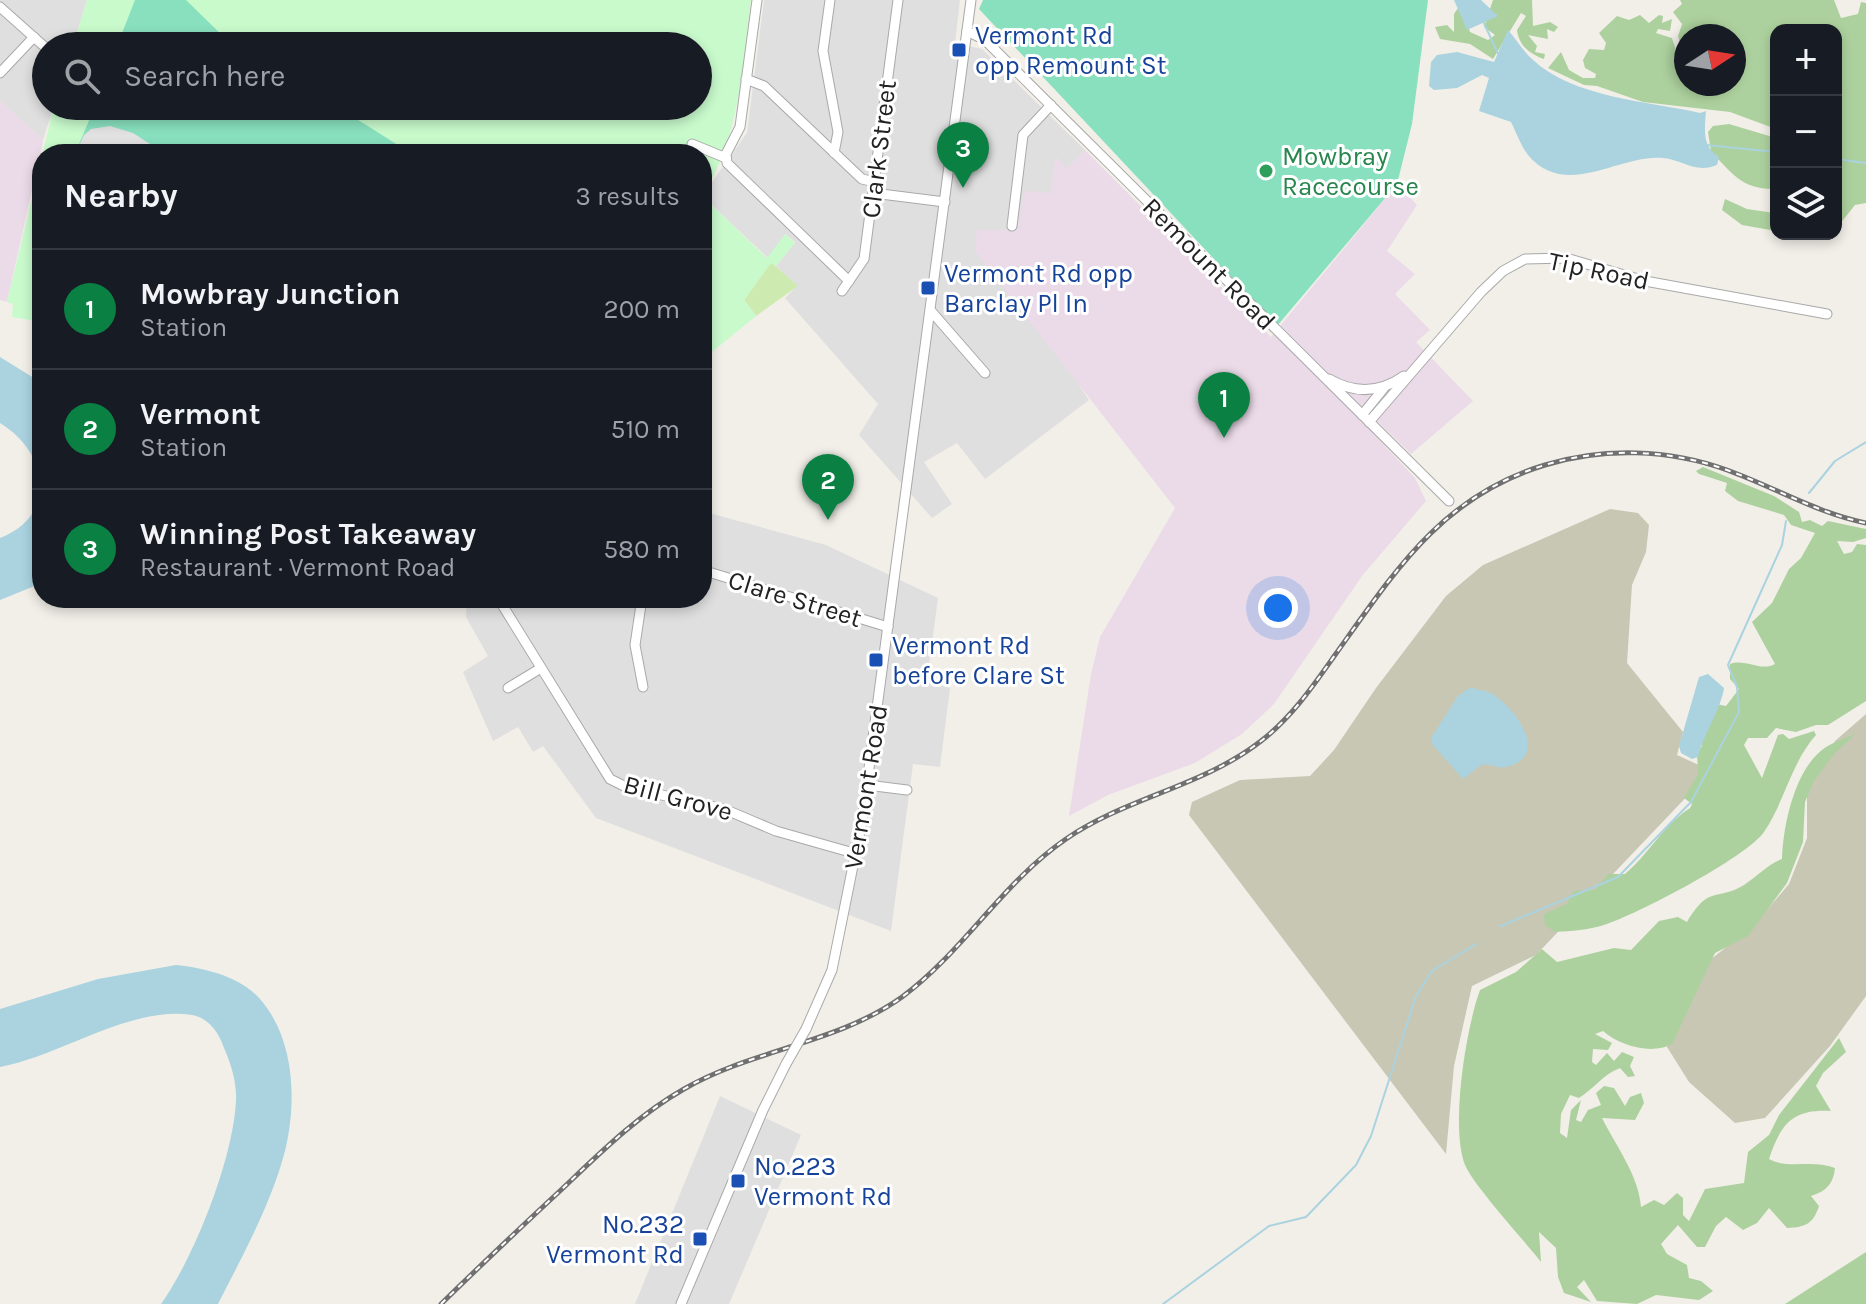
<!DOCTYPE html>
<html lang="en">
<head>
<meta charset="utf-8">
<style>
	:root { --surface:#171b24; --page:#20242c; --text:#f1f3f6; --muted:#9ea1a6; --line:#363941; --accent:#0b8043 }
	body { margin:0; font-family:Karla,sans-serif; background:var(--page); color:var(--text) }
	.controls { position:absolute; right:24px; top:24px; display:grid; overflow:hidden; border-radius:16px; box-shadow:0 4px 12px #0003 }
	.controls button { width:72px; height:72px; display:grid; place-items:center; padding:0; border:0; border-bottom:2px solid var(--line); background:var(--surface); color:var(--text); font:40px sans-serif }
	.compass { position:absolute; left:1674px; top:24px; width:72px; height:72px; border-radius:50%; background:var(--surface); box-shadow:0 4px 12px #0003; rotate:78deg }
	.you { position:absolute; left:1278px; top:608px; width:28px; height:28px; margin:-20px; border:6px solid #fff; border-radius:50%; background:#1a73e8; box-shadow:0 0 0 12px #1a73e833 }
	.badge { display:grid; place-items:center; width:52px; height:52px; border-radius:50%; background:var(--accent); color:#fff; font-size:26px; font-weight:700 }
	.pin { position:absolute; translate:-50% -66px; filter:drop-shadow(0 2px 4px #0008) }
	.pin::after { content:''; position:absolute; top:42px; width:28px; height:24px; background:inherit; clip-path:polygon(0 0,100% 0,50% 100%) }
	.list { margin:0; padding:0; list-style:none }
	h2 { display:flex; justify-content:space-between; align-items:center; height:104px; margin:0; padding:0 32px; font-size:34px }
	h2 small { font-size:26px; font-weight:400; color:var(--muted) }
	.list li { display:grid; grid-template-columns:52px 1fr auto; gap:24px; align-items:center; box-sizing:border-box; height:120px; padding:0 32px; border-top:2px solid var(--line) }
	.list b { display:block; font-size:30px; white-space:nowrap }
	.list p { margin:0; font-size:26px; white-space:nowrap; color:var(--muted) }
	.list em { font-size:26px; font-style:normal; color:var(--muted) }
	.icon { flex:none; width:44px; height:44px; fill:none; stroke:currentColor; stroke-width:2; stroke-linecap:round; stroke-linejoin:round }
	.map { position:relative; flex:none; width:1866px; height:1304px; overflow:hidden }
	.search { position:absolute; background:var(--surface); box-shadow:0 4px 12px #0003; left:32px; top:32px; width:680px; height:88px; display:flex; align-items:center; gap:20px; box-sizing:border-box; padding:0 28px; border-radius:44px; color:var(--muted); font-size:30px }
	.panel { position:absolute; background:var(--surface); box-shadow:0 4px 12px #0003; left:32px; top:144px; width:680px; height:464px; border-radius:32px }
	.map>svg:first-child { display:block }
	.residential { fill:#e0dfdf }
	.industrial { fill:#ebdbe8 }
	.construction { fill:#c7c7b4 }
	.grass { fill:#cdebb0 }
	.forest { fill:#add19e; fill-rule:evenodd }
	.park { fill:#c8facc }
	.pitch { fill:#88e0be }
	.parking { fill:#e2e2e2 }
	.water { fill:#aad3df }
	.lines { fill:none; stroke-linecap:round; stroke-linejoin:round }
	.stream { stroke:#aad3df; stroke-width:2 }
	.minor-casing { stroke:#a9a9a9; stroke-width:11 }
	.minor { stroke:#fff; stroke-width:9 }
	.rail-casing { stroke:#707070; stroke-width:5 }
	.rail { stroke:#fff; stroke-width:2; stroke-dasharray:6; stroke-linecap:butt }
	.minor-bridge-casing { stroke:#a9a9a9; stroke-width:11; stroke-linecap:butt }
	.minor-bridge { stroke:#fff; stroke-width:9 }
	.transit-dot { fill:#1a4fb4; stroke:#fff; stroke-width:3 }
	.leisure-dot { fill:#2e9e5b; stroke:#fff; stroke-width:3 }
	.labels { text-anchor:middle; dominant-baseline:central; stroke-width:6; stroke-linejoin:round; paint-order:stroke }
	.transit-label { font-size:26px; fill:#164399; stroke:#fff; text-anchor:start }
	.street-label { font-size:26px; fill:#222; stroke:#fff }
	.leisure-label { font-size:26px; fill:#27864d; stroke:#fff; text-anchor:start }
</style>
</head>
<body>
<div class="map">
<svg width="1866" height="1304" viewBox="0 0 1866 1304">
	<rect width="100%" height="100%" fill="#f2efe9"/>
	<g class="residential">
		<path d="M 0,0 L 87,0 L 73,46 L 46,46 L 46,106 L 54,106 L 43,140 L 0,101 Z"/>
		<path d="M 764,0 L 960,0 L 955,43 L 982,49 L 1085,150 L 1067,169 L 1056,158 L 1051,194 L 1019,224 L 1005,230 L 978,230 L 1089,400 L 985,479 L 957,443 L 924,462 L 952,504 L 932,518 L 859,435 L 878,404 L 785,298 L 797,286 L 776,266 L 795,242 L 785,234 L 768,258 L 702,196 L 747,133 Z"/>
		<path d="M 702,511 L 826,545 L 938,598 L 927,681 L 950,688 L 940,767 L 913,764 L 891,931 L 596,818 L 543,746 L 533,752 L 518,727 L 493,741 L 463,672 L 488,656 L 466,617 L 467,598 L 702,598 Z"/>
		<path d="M 720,1096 L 801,1135 L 729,1304 L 635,1304 Z"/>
	</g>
	<g class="industrial">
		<path d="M 0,101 L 43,140 L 7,302 L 0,300 Z"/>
		<path d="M 1085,150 L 1271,337 L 1397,184 L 1417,205 L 1387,251 L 1415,274 L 1395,294 L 1430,330 L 1416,342 L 1473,401 L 1411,454 L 1378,422 L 1372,432 L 1415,478 L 1426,501 L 1362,576 L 1274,704 L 1242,734 L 1195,763 L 1108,795 L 1069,816 L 1091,674 L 1100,637 L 1175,508 L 975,251 L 977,230 L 1005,230 L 1019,224 L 1024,191 L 1051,193 L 1055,157 L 1067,168 Z"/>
	</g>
	<g class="construction">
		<path d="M 1610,509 L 1638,513 L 1649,525 L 1646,552 L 1632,585 L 1627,663 L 1683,732 L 1677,755 L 1701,766 L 1693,790 L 1536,955 L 1472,986 L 1454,1066 L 1446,1154 L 1189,815 L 1192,802 L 1240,780 L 1310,776 L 1334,750 L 1376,688 L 1446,596 L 1483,565 Z"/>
		<path d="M 1866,714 L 1866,996 L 1830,1046 L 1765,1118 L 1735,1123 L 1689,1082 L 1667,1047 L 1700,968 L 1755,924 L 1789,884 L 1807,838 L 1807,792 L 1835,741 Z"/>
	</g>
	<path class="grass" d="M 771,262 L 798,286 L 756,316 L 744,300 Z"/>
	<g class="forest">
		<path d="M 1493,0 L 1532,0 L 1533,26 L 1550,22 L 1558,27 L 1554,32 L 1547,29 L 1548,39 L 1528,35 L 1537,46 L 1535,52 L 1545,54 L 1544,59 C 1530,54 1519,46 1517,30 L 1526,16 L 1521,13 L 1493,59 L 1470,44 L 1440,39 L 1435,27 L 1447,25 L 1454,32 L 1454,14 L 1458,8 L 1464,10 L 1470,32 L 1488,40 L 1495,35 L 1484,27 Z"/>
		<path d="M 1680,0 L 1834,0 L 1841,18 L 1858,14 L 1861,2 L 1866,3 L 1866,203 L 1855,205 L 1839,225 L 1836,30 L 1776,30 L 1776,129 L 1730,112 L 1643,102 L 1597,86 L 1584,85 L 1548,68 L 1561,52 L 1569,70 L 1583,78 L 1595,78 L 1596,74 L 1585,68 L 1583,60 L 1589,49 L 1604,50 L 1606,43 L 1599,33 L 1617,16 L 1629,20 L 1640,15 L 1649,23 L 1659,15 L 1663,16 L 1662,23 L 1672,19 L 1670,31 L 1658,29 L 1656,33 L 1672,38 L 1678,57 L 1683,51 L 1678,36 L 1682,24 L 1673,12 L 1682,4 ZM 1686,36 L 1734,36 L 1734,84 L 1686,84 Z"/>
		<path d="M 1729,124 L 1776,138 L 1776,189 C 1741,190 1733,173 1711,152 L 1708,132 L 1713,126 Z"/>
		<path d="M 1725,199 L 1747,209 L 1774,213 L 1776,231 L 1742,225 L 1722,210 Z"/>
		<path d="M 1703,467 L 1774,496 L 1799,512 L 1802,522 L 1810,520 L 1822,526 L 1828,521 L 1866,529 L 1866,538 L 1853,542 L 1837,541 L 1844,554 L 1852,552 L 1857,544 L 1866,545 L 1866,701 L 1828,725 L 1816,725 L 1796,732 L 1776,728 L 1767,738 L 1748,738 L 1744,745 L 1762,778 L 1778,735 L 1783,734 L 1789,739 L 1814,731 L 1816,735 C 1791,763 1785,801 1764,832 C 1747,857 1636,915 1604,925 C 1588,930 1572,931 1555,932 L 1545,925 L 1544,914 L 1567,904 L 1574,891 L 1595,890 L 1608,874 L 1625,874 C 1648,855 1664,824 1690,808 L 1692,804 L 1684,798 L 1698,774 L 1697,753 L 1702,746 L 1702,729 L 1716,704 L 1726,706 L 1739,689 L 1730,679 L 1730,664 C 1745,658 1761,672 1775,664 L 1752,622 L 1772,603 L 1789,569 L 1801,558 L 1815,533 L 1791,525 L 1784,515 L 1738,501 L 1725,491 L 1727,483 L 1699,474 L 1696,471 Z"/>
		<path d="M 1855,734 L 1834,754 L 1814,781 L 1805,802 L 1803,842 L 1787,883 L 1748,936 L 1715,953 L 1672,1044 C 1652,1055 1620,1046 1603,1031 L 1595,1034 L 1612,1043 L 1608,1050 L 1593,1049 L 1592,1062 L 1596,1065 L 1607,1053 L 1614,1061 L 1622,1052 L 1634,1057 L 1630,1066 L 1635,1076 L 1628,1077 L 1620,1068 C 1603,1074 1594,1089 1579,1098 L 1570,1095 L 1561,1114 L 1560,1133 L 1567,1138 L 1571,1110 L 1581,1100 L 1576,1120 L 1581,1122 L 1588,1110 L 1601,1105 L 1596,1093 L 1604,1086 L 1614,1088 L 1625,1106 L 1630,1097 L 1641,1093 L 1644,1103 L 1635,1120 L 1602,1118 C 1616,1146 1639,1176 1641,1207 L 1654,1200 L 1664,1205 L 1677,1193 L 1683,1198 L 1683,1215 L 1689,1221 L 1705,1189 L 1744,1183 L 1748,1152 L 1769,1135 L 1779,1115 L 1839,1038 L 1846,1052 L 1823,1073 L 1816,1086 L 1831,1111 C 1793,1109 1781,1123 1769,1159 C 1790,1170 1811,1159 1835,1168 C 1833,1185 1826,1191 1811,1196 L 1819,1206 C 1813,1224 1806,1227 1787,1228 L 1769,1208 L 1757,1223 L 1743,1230 L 1726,1217 L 1716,1226 L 1705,1247 L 1697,1247 L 1678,1225 L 1661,1244 L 1667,1254 L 1687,1265 L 1689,1278 L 1701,1281 L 1713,1291 L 1699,1300 L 1656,1295 L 1637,1304 L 1597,1301 L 1584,1280 L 1577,1287 L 1591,1302 L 1564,1293 L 1558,1277 L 1556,1248 L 1539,1232 L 1541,1262 C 1524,1240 1474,1186 1465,1165 C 1450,1127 1466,1028 1480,990 L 1516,972 L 1542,949 L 1557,962 L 1614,948 L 1631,950 L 1659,921 L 1678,917 L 1687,922 C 1710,884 1715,902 1744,885 C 1758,876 1767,865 1782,859 C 1783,825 1795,767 1826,747 C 1834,742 1846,738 1855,734 Z"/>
		<path d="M 1866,1252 L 1866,1304 L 1785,1304 Z"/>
	</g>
	<path class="park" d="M 87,0 L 751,0 C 742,68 740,138 702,196 L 767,258 L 785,234 L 795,243 L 776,266 L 771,263 L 744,300 L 756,316 L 702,360 L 702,154 L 42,154 L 42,322 L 12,317 L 13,304 L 7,302 L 54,106 L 698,106 L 698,46 L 73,46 Z"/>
	<g class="pitch">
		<path d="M 135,0 L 186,0 L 233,46 L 117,46 Z"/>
		<path d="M 983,0 L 1428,0 L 1412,124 L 1397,184 L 1277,326 L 979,9 Z"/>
		<path d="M 95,106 L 336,106 L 401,147 L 401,154 L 75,154 Z"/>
	</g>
	<path class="parking" d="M 110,126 L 133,133 L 150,144 L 193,147 L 216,154 L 75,154 L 84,135 L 91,129 Z"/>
	<g class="water">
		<path d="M 1454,0 L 1481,0 L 1498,16 L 1467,30 Z"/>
		<path d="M 1508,30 C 1516,39 1523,51 1532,59 C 1573,98 1648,101 1700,113 L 1706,111 C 1705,127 1701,147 1719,157 L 1717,165 C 1696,174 1683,160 1663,158 C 1619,154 1566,200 1528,155 C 1521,146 1516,132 1511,122 L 1479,111 L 1489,78 L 1482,75 L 1457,88 L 1434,90 L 1429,86 L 1431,62 L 1437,55 L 1457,52 L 1494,62 Z"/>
		<path d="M 0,357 L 42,383 L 42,583 L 0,600 L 0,538 C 59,515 48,452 0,423 Z"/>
		<path d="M 1708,674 L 1724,688 C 1721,709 1704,733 1698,757 L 1692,759 L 1681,753 L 1679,746 L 1699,677 Z"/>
		<path d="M 1471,687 C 1479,691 1487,690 1494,695 C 1516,710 1551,756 1506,767 C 1497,769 1491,763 1481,765 L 1463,779 L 1433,745 L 1431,738 L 1458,696 Z"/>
		<path d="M 176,965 C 204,968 240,976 260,999 C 295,1039 297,1102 285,1151 C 271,1204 243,1255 218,1304 L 161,1304 C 195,1256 233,1159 236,1101 C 237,1083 231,1064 224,1048 C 219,1033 209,1018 192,1015 C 132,1005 60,1056 0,1067 L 0,1009 L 98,979 Z"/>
	</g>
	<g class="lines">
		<g class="stream">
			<path d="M 1483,21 L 1499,56"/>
			<path d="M 1706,145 L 1776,152"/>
			<path d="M 1836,159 L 1866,163"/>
			<path d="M 1809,493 L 1835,461 L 1866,442"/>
			<path d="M 1501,926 L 1618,877 L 1691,802 L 1739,712 L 1737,687 L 1728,665 L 1782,545 L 1786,521"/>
			<path d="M 1163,1304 L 1269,1226 L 1306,1217 L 1356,1165 L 1371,1136 L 1416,996 L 1432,971 L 1476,944"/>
		</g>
		<g class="minor-casing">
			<g id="minor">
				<path d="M 757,0 L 740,127 L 726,154 L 727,163 L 849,281"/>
				<path d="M 830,0 L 823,51 L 838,132 L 834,153"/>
				<path d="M 0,7 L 46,48"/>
				<path d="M 967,31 L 985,40 L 1449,501"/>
				<path d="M 0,73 L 34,37"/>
				<path d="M 746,79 L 764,86 L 862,179 L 875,182"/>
				<path d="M 692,144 L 726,158"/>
				<path d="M 873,193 L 945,202"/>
				<path d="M 1012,226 L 1023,135 L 1051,105"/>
				<path d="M 842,291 L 864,259 L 898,0"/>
				<path d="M 931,311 L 985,373"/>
				<path d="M 1329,379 C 1355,394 1380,393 1404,376"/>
				<path d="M 1362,415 L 1384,388"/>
				<path d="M 1369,422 L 1481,292 L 1503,271 L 1525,259 L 1566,258 L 1645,281 L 1827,314"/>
				<path d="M 702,570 L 888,627"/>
				<path d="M 498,598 L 610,779 L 626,787 L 724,809 L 776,831 L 857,854"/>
				<path d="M 642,598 L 635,645 L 643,687"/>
				<path d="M 508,688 L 541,668"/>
				<path d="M 867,785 L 907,790"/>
				<path d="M 806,1029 L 832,970 L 862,821 L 971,0"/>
				<path d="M 681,1304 L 763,1110 L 786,1064"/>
			</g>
		</g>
		<use href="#minor" class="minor"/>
		<g class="rail-casing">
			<path id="rail" d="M 441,1304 C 481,1265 521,1227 562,1189 C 600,1153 638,1115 684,1089 C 753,1049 836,1044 902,997 C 963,952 1003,882 1066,839 C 1127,797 1202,787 1261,741 C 1292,717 1313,686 1335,655 C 1395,571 1442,496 1545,465 C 1604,447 1669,449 1727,470 C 1774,487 1817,513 1866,523"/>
		</g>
		<use href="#rail" class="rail"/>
		<g class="minor-bridge-casing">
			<path id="minor-bridge" d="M 786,1064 L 806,1029"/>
		</g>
		<use href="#minor-bridge" class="minor-bridge"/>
	</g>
	<g class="transit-dot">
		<rect x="951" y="42" width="16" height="16" rx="4"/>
		<rect x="920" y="280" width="16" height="16" rx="4"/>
		<rect x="868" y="652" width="16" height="16" rx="4"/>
		<rect x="730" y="1173" width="16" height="16" rx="4"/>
		<rect x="692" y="1231" width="16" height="16" rx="4"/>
	</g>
	<circle class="leisure-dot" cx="1266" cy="171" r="8"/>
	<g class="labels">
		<g class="transit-label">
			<text x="975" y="35">Vermont Rd<tspan x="975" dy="30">opp Remount St</tspan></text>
			<text x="944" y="273">Vermont Rd opp<tspan x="944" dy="30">Barclay Pl In</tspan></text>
			<text x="892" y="645">Vermont Rd<tspan x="892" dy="30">before Clare St</tspan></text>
			<text x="754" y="1166">No.223<tspan x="754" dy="30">Vermont Rd</tspan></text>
			<text x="684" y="1224" text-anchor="end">No.232<tspan x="684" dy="30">Vermont Rd</tspan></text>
		</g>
		<g class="street-label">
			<text transform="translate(879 149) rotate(-83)">Clark Street</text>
			<text transform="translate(1209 264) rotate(45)">Remount Road</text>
			<text transform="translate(1599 271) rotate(12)">Tip Road</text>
			<text transform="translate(795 599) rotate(17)">Clare Street</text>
			<text transform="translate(866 787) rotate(-81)">Vermont Road</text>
			<text transform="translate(678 798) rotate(15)">Bill Grove</text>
		</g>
		<g class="leisure-label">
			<text x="1282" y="156">Mowbray<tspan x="1282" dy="30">Racecourse</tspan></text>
		</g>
	</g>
</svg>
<div class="controls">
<button>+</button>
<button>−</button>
<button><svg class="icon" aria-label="layers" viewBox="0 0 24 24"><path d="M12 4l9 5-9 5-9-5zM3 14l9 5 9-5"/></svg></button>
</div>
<svg class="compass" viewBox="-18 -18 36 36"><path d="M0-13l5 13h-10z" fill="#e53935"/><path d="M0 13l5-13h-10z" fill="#9ea1a6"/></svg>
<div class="you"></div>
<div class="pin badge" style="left:1224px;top:438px">1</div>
<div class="pin badge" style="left:828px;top:520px">2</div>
<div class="pin badge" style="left:963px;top:188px">3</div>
<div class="search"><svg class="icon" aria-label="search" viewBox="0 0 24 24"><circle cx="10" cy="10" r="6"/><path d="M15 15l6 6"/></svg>Search here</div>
<section class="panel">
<h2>Nearby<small>3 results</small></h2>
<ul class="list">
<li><span class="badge">1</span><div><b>Mowbray Junction</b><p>Station</p></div><em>200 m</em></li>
<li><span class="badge">2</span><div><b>Vermont</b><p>Station</p></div><em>510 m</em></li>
<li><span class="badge">3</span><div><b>Winning Post Takeaway</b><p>Restaurant · Vermont Road</p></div><em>580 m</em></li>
</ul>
</section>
</div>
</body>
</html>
